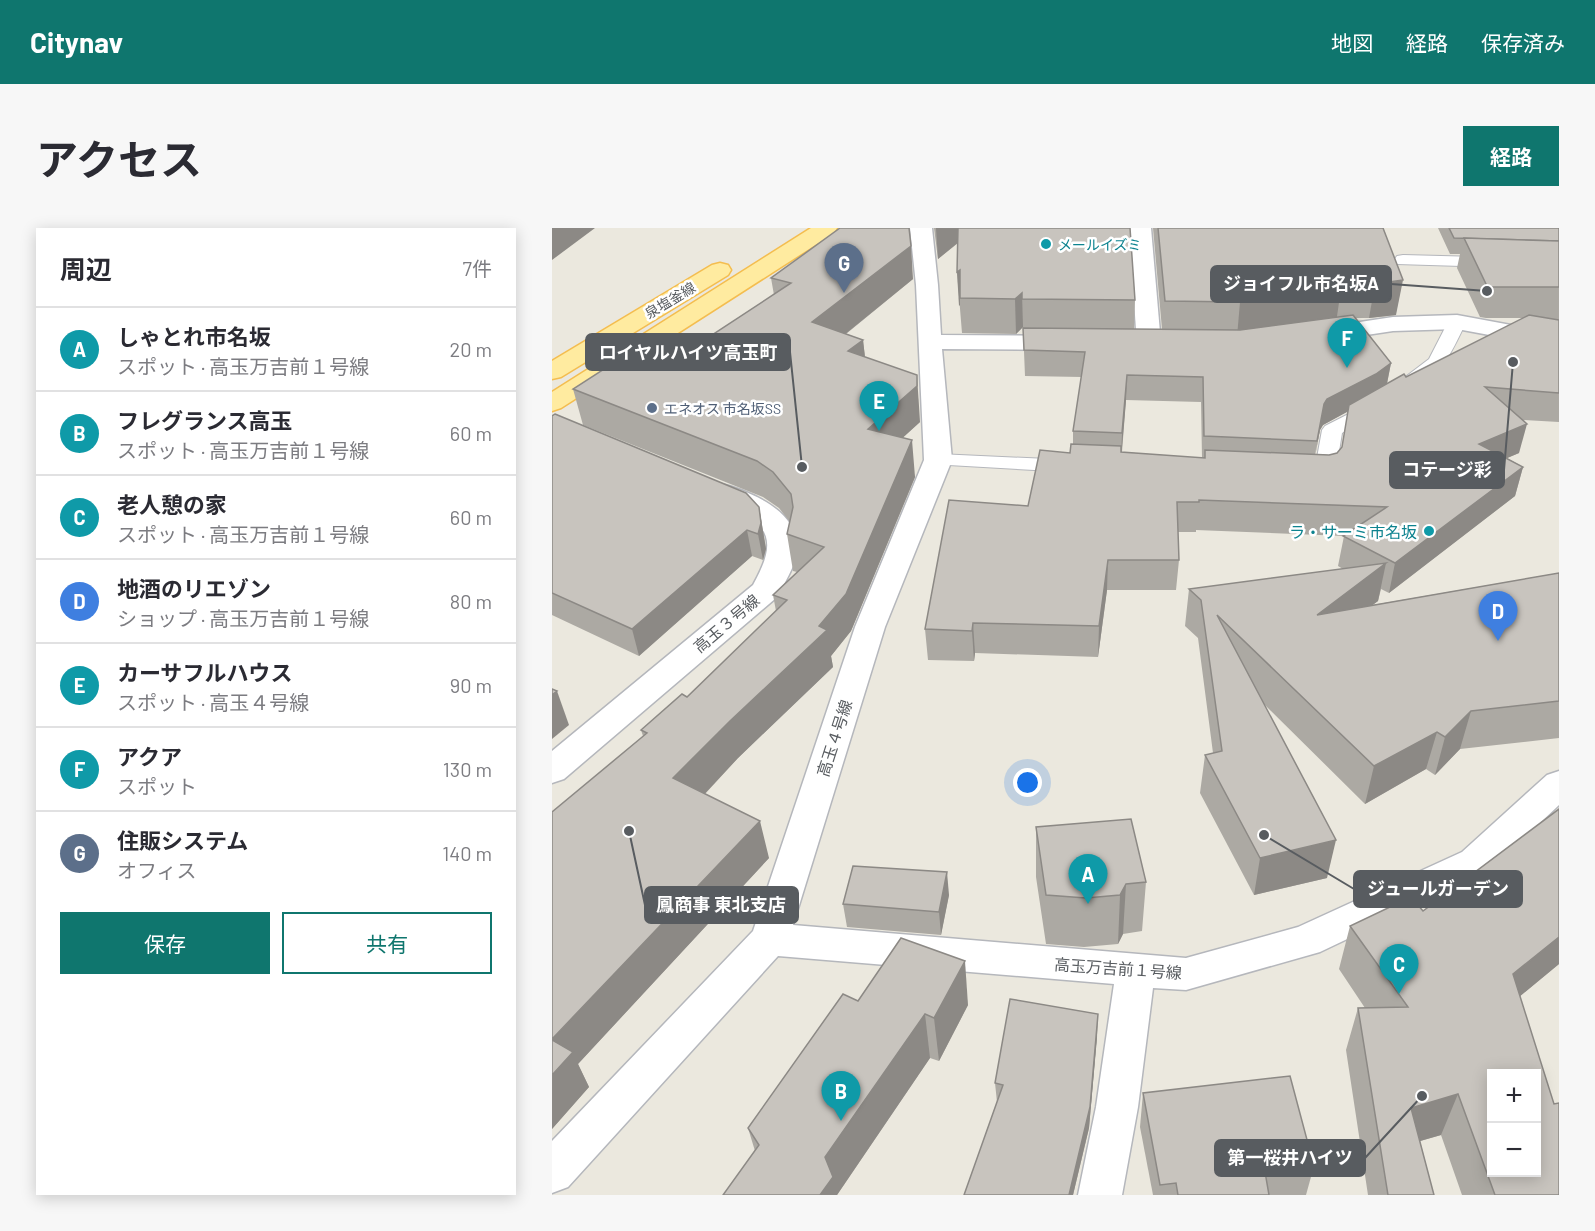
<!DOCTYPE html>
<html lang="ja">
<head>
<meta charset="utf-8">
<style>
	:root { --surface:#fff; --page:#f7f7f7; --text:#2b2b33; --muted:#7c7c81; --line:#e1e1e2; --accent:#0f766e }
	body { margin:0; font-family:Barlow,"Noto Sans JP",sans-serif; background:var(--page); color:var(--text) }
	.controls { position:absolute; right:18px; bottom:18px; display:grid; overflow:hidden; border-radius:0px; box-shadow:0 3px 15px #0003 }
	.controls button { width:54px; height:54px; display:grid; place-items:center; padding:0; border:0; border-bottom:2px solid var(--line); background:var(--surface); color:var(--text); font:30px sans-serif }
	.you { position:absolute; left:476px; top:555px; width:21px; height:21px; margin:-15px; border:4px solid #fff; border-radius:50%; background:#1a73e8; box-shadow:0 0 0 9px #1a73e833 }
	.badge { display:grid; place-items:center; width:39px; height:39px; border-radius:50%; background:var(--accent); color:#fff; font-size:20px; font-weight:700 }
	.pin { position:absolute; translate:-50% -50px; filter:drop-shadow(0 2px 3px #0008) }
	.pin::after { content:''; position:absolute; top:32px; width:21px; height:18px; background:inherit; clip-path:polygon(0 0,100% 0,50% 100%) }
	.list { margin:0; padding:0; list-style:none }
	h2 { display:flex; justify-content:space-between; align-items:center; height:78px; margin:0; padding:0 24px; font-size:26px }
	h2 small { font-size:20px; font-weight:400; color:var(--muted) }
	.list li { display:grid; grid-template-columns:39px 1fr auto; gap:18px; align-items:center; box-sizing:border-box; height:84px; padding:0 24px; border-top:2px solid var(--line) }
	.list b { display:block; font-size:22px; white-space:nowrap }
	.list p { margin:0; font-size:20px; white-space:nowrap; color:var(--muted) }
	.list em { font-size:20px; font-style:normal; color:var(--muted) }
	.actions { display:flex; gap:12px; padding:18px 24px }
	.actions a { flex:1; padding:14px 0; border:2px solid var(--accent); border-radius:0px; text-align:center; font-size:21px; color:var(--accent) }
	.actions .main { background:var(--accent); color:#fff }
	.map { position:relative; flex:none; width:1007px; height:967px; overflow:hidden; border-radius:0px }
	header { display:flex; align-items:center; gap:36px; box-sizing:border-box; height:84px; padding:0 30px; background:var(--accent); color:#fff }
	header strong { font-size:28px }
	nav { display:flex; gap:33px; margin-inline-start:auto; font-size:21px }
	.intro { display:flex; align-items:center; justify-content:space-between; box-sizing:border-box; height:144px; padding:0 36px }
	h1 { margin:0; font-size:42px }
	.button { padding:15px 27px; border-radius:0px; background:var(--accent); color:#fff; font-size:21px; font-weight:700 }
	main { display:flex; gap:36px; padding:0 36px }
	aside { flex:1; background:var(--surface); border-radius:0px; box-shadow:0 3px 15px #0003 }
	.map>svg:first-child { display:block }
	.lines { fill:none; stroke-linecap:round; stroke-linejoin:round }
	.lane-casing { stroke:#b5b7bc; stroke-width:2 }
	.street-casing { stroke:#b5b7bc; stroke-width:3 }
	.primary-casing { stroke:#f4bd4f; stroke-width:3 }
	.lane { fill:#fff; fill-rule:evenodd }
	.street { fill:#fff; fill-rule:evenodd }
	.primary { fill:#ffeba0; fill-rule:evenodd }
	.wall { fill:#aca9a3; fill-rule:evenodd }
	.shaded-wall { fill:#8c8985 }
	.building { fill:#c8c4be; stroke:#8c8985; stroke-width:1.5; fill-rule:evenodd }
	.culture-dot { fill:#0f9aa8; stroke:#fff; stroke-width:2 }
	.service-dot { fill:#5c6f8a; stroke:#fff; stroke-width:2 }
	.labels { text-anchor:middle; dominant-baseline:central; stroke-width:5; stroke-linejoin:round; paint-order:stroke }
	.far-culture-label { font-size:14px; fill:#0d838f; stroke:#fff; text-anchor:start }
	.far-street-label { font-size:14px; fill:#585c60; stroke:#fff }
	.far-service-label { font-size:14px; fill:#4e5e75; stroke:#fff; text-anchor:start }
	.culture-label { font-size:16px; fill:#0d838f; stroke:#fff; text-anchor:end }
	.street-label { font-size:16px; fill:#585c60; stroke:#fff }
	.leader { fill:none; stroke:#585c60; stroke-width:2 }
	.callout-dot { fill:#585c60; stroke:#fff; stroke-width:2 }
	.callout { fill:#585c60; stroke:#585c60; stroke-width:2 }
	.callout-label { font-size:18px; text-anchor:middle; font-weight:bold; fill:#fff }
</style>
</head>
<body>
<header>
<strong>Citynav</strong>
<nav><a>地図</a><a>経路</a><a>保存済み</a></nav>
</header>
<div class="intro"><h1>アクセス</h1><a class="button">経路</a></div>
<main>
<aside>
<h2>周辺<small>7件</small></h2>
<ul class="list">
<li><span class="badge" style="background:#0f9aa8">A</span><div><b>しゃとれ市名坂</b><p>スポット · 高玉万吉前１号線</p></div><em>20 m</em></li>
<li><span class="badge" style="background:#0f9aa8">B</span><div><b>フレグランス高玉</b><p>スポット · 高玉万吉前１号線</p></div><em>60 m</em></li>
<li><span class="badge" style="background:#0f9aa8">C</span><div><b>老人憩の家</b><p>スポット · 高玉万吉前１号線</p></div><em>60 m</em></li>
<li><span class="badge" style="background:#3f7fe0">D</span><div><b>地酒のリエゾン</b><p>ショップ · 高玉万吉前１号線</p></div><em>80 m</em></li>
<li><span class="badge" style="background:#0f9aa8">E</span><div><b>カーサフルハウス</b><p>スポット · 高玉４号線</p></div><em>90 m</em></li>
<li><span class="badge" style="background:#0f9aa8">F</span><div><b>アクア</b><p>スポット</p></div><em>130 m</em></li>
<li><span class="badge" style="background:#5c6f8a">G</span><div><b>住販システム</b><p>オフィス</p></div><em>140 m</em></li>
</ul>
<div class="actions"><a class="main">保存</a><a>共有</a></div>
</aside>
<div class="map">
<svg width="1007" height="967" viewBox="0 0 1007 967">
	<rect width="100%" height="100%" fill="#ebe8de"/>
	<g class="lines">
		<g class="lane-casing">
			<g id="lane">
				<path d="M 851,27 L 1007,31 L 1007,41 L 845,36 L 842,32 L 845,28 Z"/>
				<path d="M 905,88 L 911,90 L 914,94 C 904,115 883,166 852,158 L 849,154 L 852,150 L 877,131 L 896,94 L 899,90 Z"/>
				<path d="M 824,172 L 831,174 L 834,178 L 831,182 L 790,205 L 783,248 L 779,252 L 772,254 L 751,251 L 747,247 L 751,243 L 763,241 L 770,202 L 773,198 Z"/>
				<path d="M 386,226 L 518,232 L 525,234 L 528,238 L 525,242 L 518,244 L 379,236 L 376,232 L 379,228 Z"/>
			</g>
		</g>
		<g class="street-casing">
			<g id="street">
				<path d="M 358,0 L 380,0 L 386,57 L 389,107 L 516,108 L 525,110 L 528,115 L 525,120 L 516,122 L 390,121 L 400,232 L 333,399 L 241,697 L 634,730 L 746,699 L 910,624 L 995,547 L 1007,543 L 1007,577 L 936,644 L 768,724 L 634,762 L 601,760 L 586,879 L 570,967 L 526,967 L 544,879 L 562,756 L 226,728 L 16,959 L 0,965 L 0,913 L 201,703 L 303,399 L 372,232 L 364,57 Z"/>
				<path d="M 577,0 L 599,0 L 609,116 L 606,121 L 597,123 L 588,121 L 585,116 Z"/>
				<path d="M 905,87 L 1007,106 L 1007,120 L 905,101 L 841,103 L 768,114 L 759,112 L 756,107 L 759,102 L 768,100 L 841,89 Z"/>
				<path d="M 165,255 C 196,262 249,283 245,323 C 243,339 232,356 224,370 L 12,551 L 0,555 L 0,523 L 201,357 C 225,314 220,297 175,277 C 166,273 157,271 151,263 L 155,257 Z"/>
			</g>
		</g>
		<g class="primary-casing">
			<g id="primary">
				<path d="M 259,0 L 285,0 L 282,5 L 9,180 L 0,183 L 0,164 Z"/>
				<path d="M 168,35 L 176,37 L 179,42 L 176,47 L 9,149 L 0,151 L 0,133 L 160,37 Z"/>
			</g>
		</g>
		<use href="#lane" class="lane"/>
		<use href="#street" class="street"/>
		<use href="#primary" class="primary"/>
	</g>
	<g class="wall">
		<path d="M 382,0 L 578,0 L 583,72 L 582,101 L 610,101 L 601,0 L 831,0 L 844,87 L 817,90 L 803,90 L 839,135 L 835,156 L 854,149 L 972,90 L 934,90 L 928,89 L 905,40 L 908,26 L 898,26 L 886,0 L 1007,0 L 1007,194 L 970,192 L 967,225 L 955,230 L 971,239 L 963,268 L 837,365 L 829,361 L 826,373 L 820,377 L 1007,345 L 1007,510 L 908,521 L 883,547 L 874,541 L 813,576 L 711,475 L 775,650 L 702,667 L 648,565 L 653,527 L 661,525 L 646,410 L 633,398 L 637,361 L 791,341 L 786,338 L 792,308 L 644,302 L 644,304 L 626,304 L 627,332 L 624,362 L 555,362 L 546,429 L 423,425 L 422,433 L 376,432 L 373,401 L 476,278 L 518,225 L 521,217 L 521,203 L 530,149 L 473,148 L 471,99 L 464,106 L 410,105 L 405,44 L 406,15 L 386,31 ZM 574,172 L 649,174 L 650,230 L 570,224 ZM 796,183 L 790,219 L 785,225 L 777,227 L 763,226 L 768,202 L 771,197 Z"/>
		<path d="M 219,50 L 361,51 L 294,106 L 311,112 L 313,129 L 368,194 L 350,210 L 363,249 L 299,403 L 279,428 L 281,439 L 186,530 L 153,566 L 217,630 L 26,836 L 37,859 L 0,901 L 91,508 L 89,502 L 135,469 L 224,383 L 221,367 L 245,344 L 241,343 L 235,306 L 238,294 L 227,280 L 211,269 L 31,197 L 21,161 L 119,134 L 222,67 Z"/>
		<path d="M 0,188 L 207,279 L 214,321 L 211,332 L 200,328 L 87,428 L 0,387 Z"/>
		<path d="M 1007,581 L 1007,736 L 968,768 L 1007,967 L 910,967 L 889,907 L 868,913 L 882,967 L 816,967 L 794,822 L 806,780 L 813,780 L 787,741 L 798,698 L 871,683 Z"/>
		<path d="M 484,599 L 594,654 L 590,703 L 571,706 L 566,716 L 532,719 L 494,716 L 484,649 Z"/>
		<path d="M 397,667 L 389,707 L 295,699 L 291,676 Z"/>
		<path d="M 306,773 L 416,777 L 387,833 L 378,830 L 285,967 L 203,923 L 196,900 Z"/>
		<path d="M 545,809 L 537,900 L 521,967 L 412,967 L 445,874 L 443,855 Z"/>
		<path d="M 591,865 L 762,938 L 754,967 L 601,967 L 588,899 Z"/>
	</g>
	<g class="shaded-wall">
		<path d="M 0,0 L 43,0 L 0,32 Z"/>
		<path d="M 384,0 L 408,0 L 408,13 L 386,31 Z"/>
		<path d="M 359,18 L 361,51 L 265,129 L 260,94 Z"/>
		<path d="M 408,42 L 408,77 L 407,78 L 405,44 Z"/>
		<path d="M 851,52 L 844,87 L 817,90 L 823,56 Z"/>
		<path d="M 789,61 L 784,95 L 685,109 L 688,74 Z"/>
		<path d="M 470,65 L 471,99 L 464,106 L 463,71 Z"/>
		<path d="M 311,112 L 315,147 L 296,123 Z"/>
		<path d="M 839,135 L 834,160 L 819,171 L 771,197 L 768,202 L 761,239 L 772,176 L 775,171 Z"/>
		<path d="M 365,147 L 368,194 L 321,237 L 316,201 Z"/>
		<path d="M 575,147 L 574,172 L 569,231 L 570,205 Z"/>
		<path d="M 975,196 L 967,225 L 920,245 L 927,216 Z"/>
		<path d="M 360,212 L 363,249 L 299,403 L 279,428 L 281,439 L 186,530 L 132,588 L 121,550 Z"/>
		<path d="M 971,239 L 963,268 L 837,365 L 843,335 Z"/>
		<path d="M 207,279 L 214,321 L 211,332 L 206,306 Z"/>
		<path d="M 195,302 L 200,328 L 87,428 L 80,401 Z"/>
		<path d="M 556,332 L 555,362 L 546,429 L 547,398 Z"/>
		<path d="M 834,335 L 826,373 L 758,425 L 765,387 Z"/>
		<path d="M 421,395 L 423,425 L 422,433 L 420,403 Z"/>
		<path d="M 5,463 L 17,497 L 0,511 L 0,467 Z"/>
		<path d="M 919,483 L 908,521 L 883,547 L 893,509 Z"/>
		<path d="M 885,504 L 874,541 L 813,576 L 822,538 Z"/>
		<path d="M 208,593 L 217,630 L 26,836 L 37,859 L 0,901 L 0,811 Z"/>
		<path d="M 784,612 L 775,650 L 702,667 L 708,630 Z"/>
		<path d="M 395,644 L 397,667 L 389,707 L 387,684 Z"/>
		<path d="M 574,656 L 571,706 L 566,716 L 568,667 Z"/>
		<path d="M 1007,709 L 1007,736 L 944,788 L 961,746 Z"/>
		<path d="M 413,733 L 416,777 L 387,833 L 382,790 Z"/>
		<path d="M 373,786 L 378,830 L 285,967 L 268,967 L 273,929 Z"/>
		<path d="M 546,786 L 545,809 L 537,900 L 521,967 L 517,967 Z"/>
		<path d="M 906,866 L 889,907 L 844,920 L 859,880 Z"/>
	</g>
	<g class="building">
		<path d="M 288,0 L 357,0 L 359,18 L 260,94 L 311,112 L 296,123 L 365,147 L 365,158 L 316,201 L 360,212 L 294,366 L 267,398 L 275,402 L 178,493 L 121,550 L 208,593 L 0,811 L 0,584 L 95,505 L 89,502 L 130,466 L 135,469 L 235,372 L 221,367 L 272,319 L 235,306 L 241,279 L 239,266 L 221,244 L 205,233 L 21,161 L 83,121 L 119,134 L 239,55 L 219,50 Z"/>
		<path d="M 406,0 L 578,0 L 583,72 L 470,71 L 470,65 L 463,71 L 408,70 L 408,42 L 405,44 Z"/>
		<path d="M 606,0 L 831,0 L 851,52 L 823,56 L 785,56 L 789,61 L 688,74 L 613,73 Z"/>
		<path d="M 897,0 L 1007,0 L 1007,13 L 902,10 Z"/>
		<path d="M 912,10 L 1007,13 L 1007,59 L 941,59 L 935,58 Z"/>
		<path d="M 801,87 L 839,135 L 824,146 L 775,171 L 772,176 L 765,213 L 652,208 L 651,149 L 575,147 L 570,205 L 521,203 L 533,124 L 472,122 L 471,100 L 688,102 Z"/>
		<path d="M 977,87 L 1007,92 L 1007,165 L 933,159 L 975,196 L 927,216 L 971,239 L 843,335 L 791,308 L 835,279 L 647,272 L 647,274 L 625,274 L 627,332 L 556,332 L 547,398 L 421,395 L 420,403 L 373,401 L 397,272 L 476,278 L 488,222 L 518,225 L 519,216 L 569,218 L 569,224 L 653,230 L 653,222 L 777,227 L 785,225 L 790,219 L 797,177 L 852,146 L 854,149 Z"/>
		<path d="M 3,186 L 194,265 L 207,279 L 209,295 L 206,306 L 195,302 L 80,401 L 0,365 L 0,188 Z"/>
		<path d="M 834,335 L 765,387 L 1007,345 L 1007,473 L 919,483 L 893,509 L 885,504 L 822,538 L 665,387 L 784,612 L 708,630 L 653,527 L 670,523 L 649,372 L 637,361 Z"/>
		<path d="M 0,461 L 5,463 L 0,467 Z"/>
		<path d="M 1007,581 L 1007,709 L 961,746 L 1002,876 L 1007,875 L 1007,967 L 943,967 L 906,866 L 859,880 L 882,967 L 836,967 L 806,780 L 856,779 L 798,698 L 859,669 L 871,683 ZM 939,846 L 984,846 L 984,945 L 939,945 Z"/>
		<path d="M 579,591 L 594,654 L 574,656 L 568,667 L 534,670 L 494,667 L 484,599 Z"/>
		<path d="M 301,638 L 395,644 L 387,684 L 291,676 Z"/>
		<path d="M 349,710 L 413,733 L 382,790 L 373,786 L 273,929 L 281,949 L 268,967 L 171,967 L 207,917 L 196,900 L 291,766 L 306,773 Z"/>
		<path d="M 458,771 L 546,786 L 538,879 L 517,967 L 412,967 L 451,857 L 443,855 Z"/>
		<path d="M 0,812 L 21,824 L 0,847 Z"/>
		<path d="M 738,848 L 762,938 L 713,944 L 717,967 L 626,967 L 624,955 L 608,957 L 591,865 Z"/>
	</g>
	<g class="culture-dot">
		<circle cx="494" cy="16" r="6"/>
		<circle cx="877" cy="303" r="6"/>
	</g>
	<circle class="service-dot" cx="100" cy="180" r="6"/>
	<g class="labels">
		<g class="far-culture-label">
			<text x="506" y="16">メールイズミ</text>
		</g>
		<g class="far-street-label">
			<text transform="translate(118 72) rotate(-31)">泉塩釜線</text>
		</g>
		<g class="far-service-label">
			<text x="112" y="180">エネオス 市名坂SS</text>
		</g>
		<g class="culture-label">
			<text x="865" y="303">ラ・サーミ市名坂</text>
		</g>
		<g class="street-label">
			<text transform="translate(174 395) rotate(-40)">高玉３号線</text>
			<text transform="translate(282 510) rotate(-72)">高玉４号線</text>
			<text transform="translate(566 740) rotate(4)">高玉万吉前１号線</text>
		</g>
	</g>
	<path class="leader" d="M935 63L839 56M250 239L238 124M961 134L952 242M712 607L802 661M77 603L93 677M870 868L813 930"/>
	<g class="callout-dot">
		<circle cx="935" cy="63" r="6"/>
		<circle cx="250" cy="239" r="6"/>
		<circle cx="961" cy="134" r="6"/>
		<circle cx="712" cy="607" r="6"/>
		<circle cx="77" cy="603" r="6"/>
		<circle cx="870" cy="868" r="6"/>
	</g>
	<g class="callout">
		<rect x="659" y="38" width="180" height="36" rx="6"/>
		<rect x="34" y="106" width="204" height="36" rx="6"/>
		<rect x="838" y="224" width="114" height="36" rx="6"/>
		<rect x="802" y="643" width="168" height="36" rx="6"/>
		<rect x="93" y="659" width="153" height="36" rx="6"/>
		<rect x="663" y="912" width="150" height="36" rx="6"/>
	</g>
	<g class="callout-label">
		<text x="749" y="62">ジョイフル市名坂A</text>
		<text x="136" y="131">ロイヤルハイツ高玉町</text>
		<text x="895" y="248">コテージ彩</text>
		<text x="886" y="667">ジュールガーデン</text>
		<text x="169" y="683">鳳商事 東北支店</text>
		<text x="738" y="936">第一桜井ハイツ</text>
	</g>
</svg>
<div class="controls">
<button>+</button>
<button>−</button>
</div>
<div class="you"></div>
<div class="pin badge" style="left:536px;top:676px;background:#0f9aa8">A</div>
<div class="pin badge" style="left:289px;top:893px;background:#0f9aa8">B</div>
<div class="pin badge" style="left:847px;top:766px;background:#0f9aa8">C</div>
<div class="pin badge" style="left:946px;top:413px;background:#3f7fe0">D</div>
<div class="pin badge" style="left:327px;top:203px;background:#0f9aa8">E</div>
<div class="pin badge" style="left:795px;top:140px;background:#0f9aa8">F</div>
<div class="pin badge" style="left:292px;top:65px;background:#5c6f8a">G</div>
</div>
</main>
</body>
</html>
